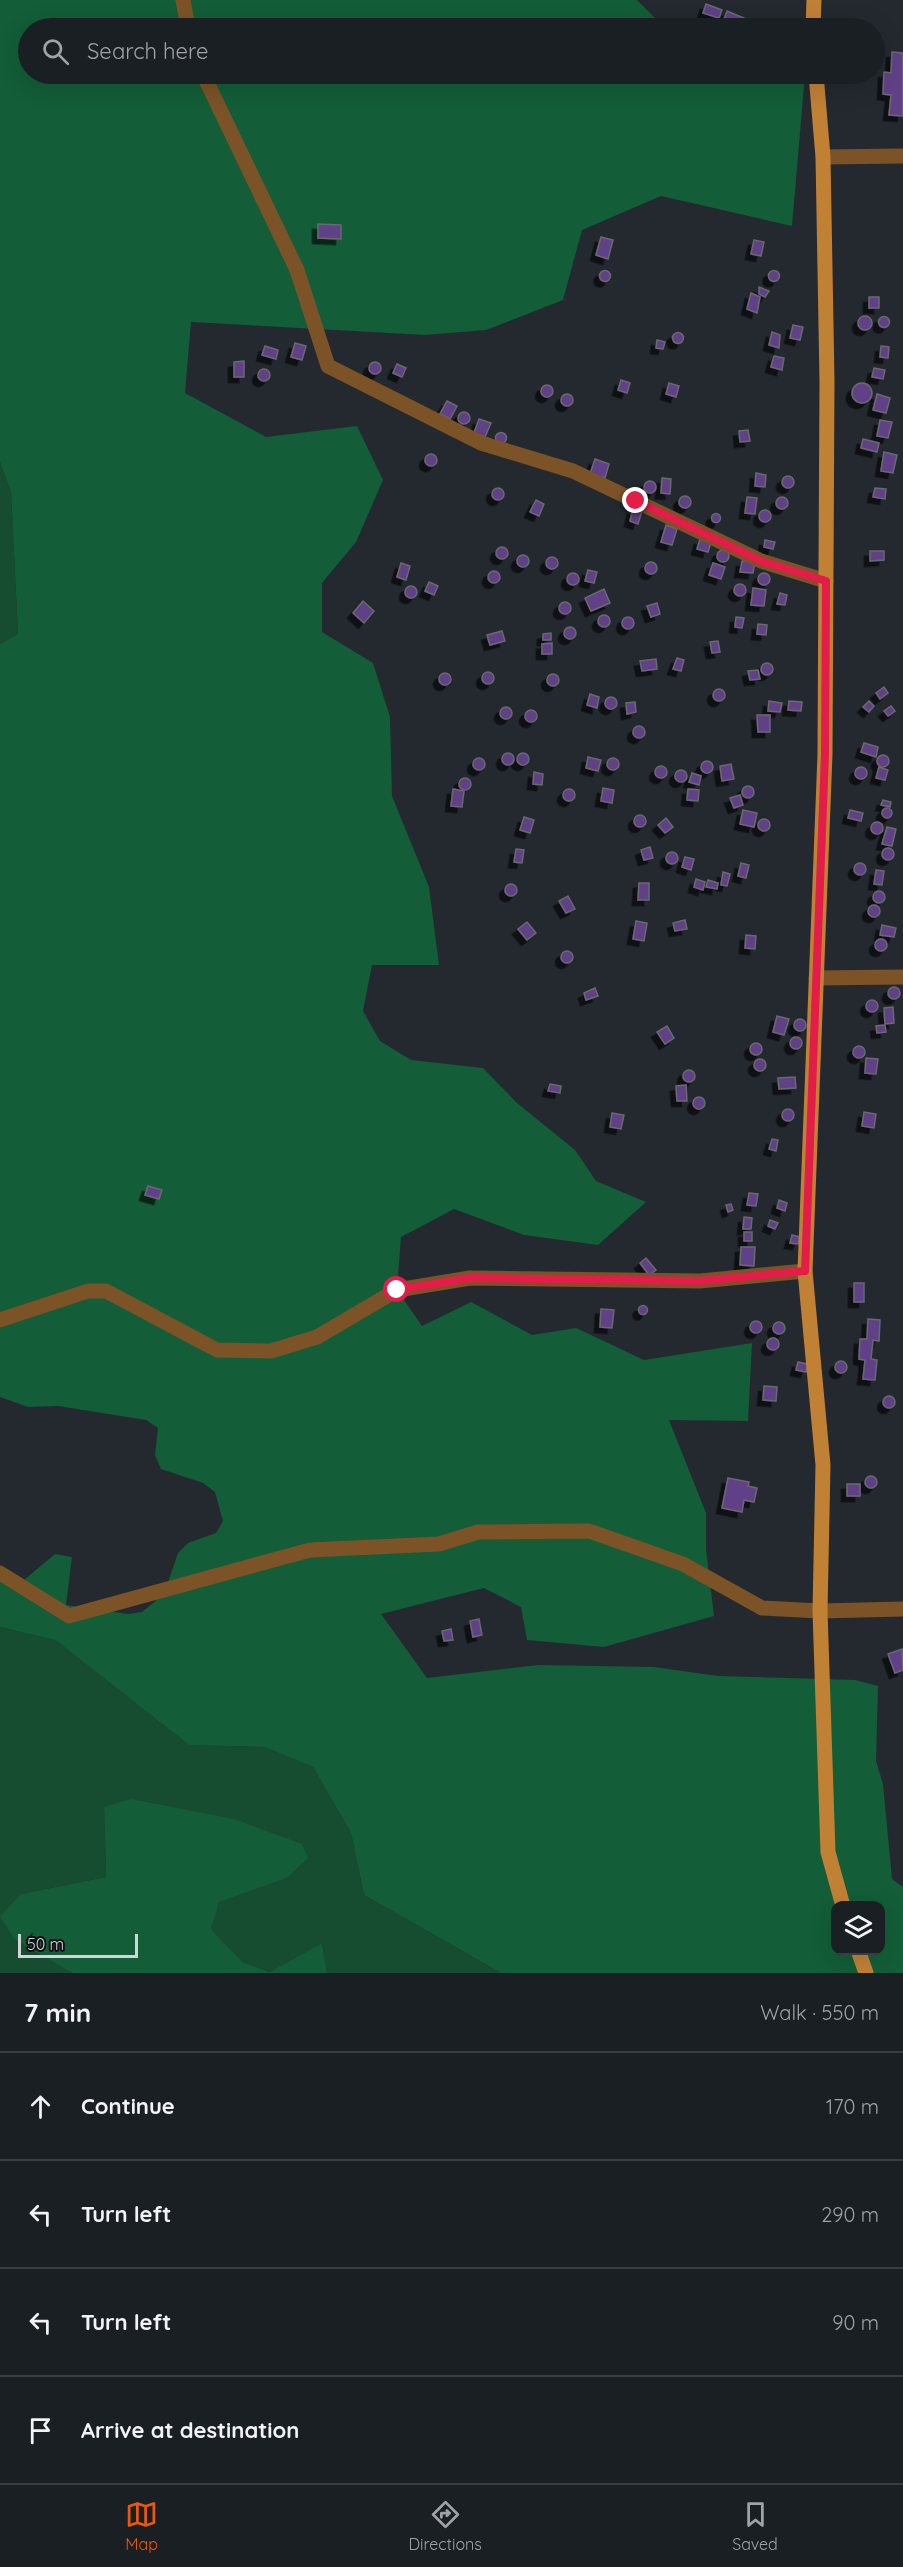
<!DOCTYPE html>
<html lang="en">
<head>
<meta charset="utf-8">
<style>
	:root { --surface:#1a1f23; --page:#272c30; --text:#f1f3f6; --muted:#9fa2a6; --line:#383d41; --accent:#ea580c }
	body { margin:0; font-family:Quicksand,sans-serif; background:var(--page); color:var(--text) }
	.controls { position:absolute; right:18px; bottom:18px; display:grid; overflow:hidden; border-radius:12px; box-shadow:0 6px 24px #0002 }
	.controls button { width:54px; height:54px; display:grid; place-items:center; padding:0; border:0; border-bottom:2px solid var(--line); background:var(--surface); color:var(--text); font:30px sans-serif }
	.scale { position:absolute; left:18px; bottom:15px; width:120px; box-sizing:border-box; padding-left:6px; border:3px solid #d1d5d9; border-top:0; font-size:16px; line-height:21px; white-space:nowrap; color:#d1d5d9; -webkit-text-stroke:4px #0f1114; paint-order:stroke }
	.stop { position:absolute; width:18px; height:18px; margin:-14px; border:4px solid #e11d48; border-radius:50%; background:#fff }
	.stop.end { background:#e11d48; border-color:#fff; box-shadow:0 2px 6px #0008 }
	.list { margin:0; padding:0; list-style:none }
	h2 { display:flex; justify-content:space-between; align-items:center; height:78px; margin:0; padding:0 24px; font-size:26px }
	h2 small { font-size:20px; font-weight:400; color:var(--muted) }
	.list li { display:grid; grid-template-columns:39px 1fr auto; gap:18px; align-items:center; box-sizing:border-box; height:108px; padding:0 24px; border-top:2px solid var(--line) }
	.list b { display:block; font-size:22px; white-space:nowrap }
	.list em { font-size:20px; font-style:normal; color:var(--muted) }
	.icon { flex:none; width:33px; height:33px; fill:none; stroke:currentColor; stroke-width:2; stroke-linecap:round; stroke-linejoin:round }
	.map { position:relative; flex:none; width:903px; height:1973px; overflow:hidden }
	.search { position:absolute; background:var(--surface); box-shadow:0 6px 24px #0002; left:18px; right:18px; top:18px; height:66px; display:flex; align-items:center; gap:15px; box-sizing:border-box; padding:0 21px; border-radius:33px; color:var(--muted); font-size:22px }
	.sheet { height:510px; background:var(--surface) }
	nav { display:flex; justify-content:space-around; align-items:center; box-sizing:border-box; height:84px; border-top:2px solid var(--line); background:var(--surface); font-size:16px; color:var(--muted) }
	nav a { display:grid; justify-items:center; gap:3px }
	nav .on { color:var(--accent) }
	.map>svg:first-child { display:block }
	.green { fill:#164c2f }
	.forest { fill:#135d38; fill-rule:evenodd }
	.building { fill:#614087; stroke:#6b6870; stroke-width:1.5; filter:url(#shadow) }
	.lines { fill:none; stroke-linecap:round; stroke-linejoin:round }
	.street { stroke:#7b5327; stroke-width:15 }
	.primary { stroke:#c18135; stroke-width:15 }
	.route { stroke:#e11d48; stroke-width:8 }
</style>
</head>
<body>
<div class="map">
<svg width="903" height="1973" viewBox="0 0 903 1973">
	<defs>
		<filter id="shadow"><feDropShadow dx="-5.5" dy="5.5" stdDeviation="0" flood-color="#0009"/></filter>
	</defs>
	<rect width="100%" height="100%" fill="#23292f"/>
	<g class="green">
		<path d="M 0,462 L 11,492 L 18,634 L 0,644 Z"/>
		<path d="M 0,1627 L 55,1640 L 189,1745 L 264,1747 L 313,1767 L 351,1833 L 364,1895 L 501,1973 L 327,1973 L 322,1943 L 271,1972 L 243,1962 L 211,1929 L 218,1902 L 287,1878 L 104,1808 L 106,1877 L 21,1894 L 15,1940 L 72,1973 L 0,1973 Z"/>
	</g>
	<g class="forest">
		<path d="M 0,0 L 637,0 L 665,28 L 28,28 L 28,74 L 805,74 L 792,226 L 661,196 L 582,230 L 563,300 L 486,330 L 425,335 L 191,322 L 185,393 L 266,437 L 357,426 L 383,480 L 356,542 L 322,583 L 322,632 L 373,663 L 390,717 L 392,796 L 429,887 L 439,965 L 372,965 L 363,1011 L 380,1041 L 411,1060 L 483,1068 L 517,1103 L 575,1150 L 596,1181 L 646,1202 L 598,1245 L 524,1235 L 454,1209 L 401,1237 L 397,1290 L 422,1326 L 471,1302 L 532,1335 L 576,1328 L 644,1360 L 752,1343 L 748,1421 L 669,1420 L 706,1513 L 706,1549 L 714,1616 L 604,1647 L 527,1640 L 521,1607 L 484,1588 L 381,1614 L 427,1678 L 538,1665 L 654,1667 L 718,1676 L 855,1680 L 878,1686 L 876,1761 L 883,1784 L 892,1879 L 903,1887 L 903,1973 L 501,1973 L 364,1895 L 351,1833 L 313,1767 L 264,1747 L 189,1745 L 55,1640 L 0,1627 L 0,1580 L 18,1585 L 55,1554 L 72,1557 L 66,1605 L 128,1614 L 142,1612 L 164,1594 L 178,1553 L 188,1543 L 216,1533 L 223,1521 L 215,1492 L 203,1483 L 161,1469 L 155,1455 L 158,1428 L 146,1420 L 58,1406 L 28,1407 L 0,1397 L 0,644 L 18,634 L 11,492 L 0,462 ZM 836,1906 L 880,1906 L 880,1950 L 836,1950 Z"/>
		<path d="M 131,1799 L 234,1819 L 302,1844 L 308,1858 L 287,1878 L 219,1902 L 211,1929 L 243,1962 L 270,1972 L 322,1943 L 327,1973 L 72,1973 L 15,1940 L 0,1916 L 21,1894 L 106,1877 L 104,1807 Z"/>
	</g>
	<g class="building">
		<path d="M 706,4 L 722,10 L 719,18 L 703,13 Z"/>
		<path d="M 727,11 L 746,19 L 742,28 L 723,22 Z"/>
		<path d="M 892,52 L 903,53 L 903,116 L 889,115 L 891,95 L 883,94 L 884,72 L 891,73 Z"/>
		<path d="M 318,224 L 341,225 L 341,239 L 318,238 Z"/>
		<path d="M 601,237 L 613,240 L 608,259 L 596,255 Z"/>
		<path d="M 754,240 L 764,242 L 761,256 L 751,254 Z"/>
		<circle cx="774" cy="276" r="5.5"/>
		<circle cx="605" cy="276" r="5.5"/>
		<path d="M 759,287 L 769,291 L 765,297 L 759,294 Z"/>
		<path d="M 751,293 L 760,297 L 757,313 L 747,309 Z"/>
		<rect x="869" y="297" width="10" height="11"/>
		<circle cx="865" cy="323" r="7"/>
		<circle cx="884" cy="322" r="5.5"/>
		<path d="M 793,325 L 803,327 L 800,340 L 790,338 Z"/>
		<path d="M 772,332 L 780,335 L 779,348 L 769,345 Z"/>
		<circle cx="678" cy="338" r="5.5"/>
		<path d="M 657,340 L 665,342 L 663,349 L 656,348 Z"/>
		<path d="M 295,343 L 306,346 L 302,360 L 291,357 Z"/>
		<path d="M 265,346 L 278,350 L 276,359 L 262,355 Z"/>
		<path d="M 881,346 L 889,347 L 888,358 L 880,357 Z"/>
		<path d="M 774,356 L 784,358 L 782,370 L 771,367 Z"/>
		<path d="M 244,361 L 244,377 L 234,377 L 234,362 Z"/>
		<circle cx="375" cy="368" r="6"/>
		<path d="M 397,364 L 406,368 L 402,377 L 393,373 Z"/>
		<path d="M 874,368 L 885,370 L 883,379 L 872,377 Z"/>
		<circle cx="264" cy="375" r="6"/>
		<path d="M 621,380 L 630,383 L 627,393 L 618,390 Z"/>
		<path d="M 669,383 L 679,386 L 676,397 L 666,394 Z"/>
		<circle cx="862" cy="393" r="10"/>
		<circle cx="547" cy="391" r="6"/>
		<path d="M 877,394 L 890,398 L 886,413 L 873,410 Z"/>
		<circle cx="567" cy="400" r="6"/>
		<path d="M 447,401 L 457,406 L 450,419 L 440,414 Z"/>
		<circle cx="464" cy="418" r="6"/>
		<path d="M 479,419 L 491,423 L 485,437 L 474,433 Z"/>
		<path d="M 880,420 L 892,422 L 888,438 L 877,436 Z"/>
		<path d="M 748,430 L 750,441 L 740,442 L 739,431 Z"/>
		<circle cx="501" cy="438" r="5.5"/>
		<path d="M 863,439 L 879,443 L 877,452 L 861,448 Z"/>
		<path d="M 884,452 L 897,455 L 893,473 L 881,471 Z"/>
		<circle cx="431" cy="460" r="6"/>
		<path d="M 595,459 L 609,464 L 605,478 L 590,474 Z"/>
		<path d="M 756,473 L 766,475 L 765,487 L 755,486 Z"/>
		<circle cx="788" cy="482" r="6"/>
		<path d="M 662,478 L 671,479 L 670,494 L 661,493 Z"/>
		<circle cx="650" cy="487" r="6"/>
		<path d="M 875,488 L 886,489 L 885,499 L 873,497 Z"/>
		<circle cx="498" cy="494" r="6"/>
		<circle cx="685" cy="502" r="6"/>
		<path d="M 747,497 L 757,498 L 755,514 L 745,513 Z"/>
		<circle cx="782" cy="503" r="6"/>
		<path d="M 536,500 L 544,504 L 539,516 L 530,512 Z"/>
		<path d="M 633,509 L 642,511 L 638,524 L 630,521 Z"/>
		<circle cx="765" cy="516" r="6"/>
		<circle cx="716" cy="518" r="4.5"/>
		<path d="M 666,525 L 677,529 L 672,545 L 661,542 Z"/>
		<path d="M 700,539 L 711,542 L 708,552 L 697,549 Z"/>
		<path d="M 765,540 L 775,542 L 773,549 L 764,547 Z"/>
		<circle cx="502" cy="553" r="6"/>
		<circle cx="723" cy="556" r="6"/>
		<path d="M 870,551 L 884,551 L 884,560 L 870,561 Z"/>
		<circle cx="523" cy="561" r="6"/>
		<circle cx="552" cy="563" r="6"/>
		<path d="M 742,561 L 755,562 L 753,573 L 740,572 Z"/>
		<circle cx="651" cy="568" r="6"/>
		<path d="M 401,563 L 410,566 L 406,580 L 397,577 Z"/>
		<path d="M 713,563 L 725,567 L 721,579 L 709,575 Z"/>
		<path d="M 588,570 L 597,572 L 594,583 L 585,581 Z"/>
		<circle cx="494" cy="577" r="6"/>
		<circle cx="764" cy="579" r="6"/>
		<circle cx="573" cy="579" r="6"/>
		<path d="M 429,582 L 438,586 L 434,595 L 425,591 Z"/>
		<circle cx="740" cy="590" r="6"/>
		<circle cx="411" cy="592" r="6"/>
		<path d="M 753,588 L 766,590 L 764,606 L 751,605 Z"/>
		<path d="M 604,589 L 610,603 L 591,611 L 585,598 Z"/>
		<path d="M 780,593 L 787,595 L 785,605 L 777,604 Z"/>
		<path d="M 363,601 L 374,611 L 364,623 L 353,613 Z"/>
		<circle cx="565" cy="608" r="6"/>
		<path d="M 657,603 L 660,614 L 651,617 L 647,606 Z"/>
		<circle cx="604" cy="621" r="6"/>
		<path d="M 736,617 L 744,618 L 742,628 L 735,627 Z"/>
		<circle cx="628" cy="623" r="6"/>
		<path d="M 758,624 L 767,625 L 766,635 L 757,634 Z"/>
		<circle cx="570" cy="633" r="6"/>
		<path d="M 502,631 L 505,641 L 490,645 L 487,635 Z"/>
		<path d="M 551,633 L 551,640 L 543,640 L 543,634 Z"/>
		<path d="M 718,641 L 720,652 L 712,653 L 710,642 Z"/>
		<path d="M 552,643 L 552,654 L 542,654 L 542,644 Z"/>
		<path d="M 677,658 L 684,660 L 681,671 L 673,669 Z"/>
		<path d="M 656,659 L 657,669 L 642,671 L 640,661 Z"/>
		<circle cx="767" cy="669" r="6"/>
		<path d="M 758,670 L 760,679 L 750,680 L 748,671 Z"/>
		<circle cx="488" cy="678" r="6"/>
		<circle cx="445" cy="679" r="6"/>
		<circle cx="553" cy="680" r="6"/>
		<path d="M 884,687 L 888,693 L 880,699 L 876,693 Z"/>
		<circle cx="719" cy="695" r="6"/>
		<path d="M 590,694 L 599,697 L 597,708 L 587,705 Z"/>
		<circle cx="611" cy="703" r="6"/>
		<path d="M 769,701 L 782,703 L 780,712 L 768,711 Z"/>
		<path d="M 789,701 L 802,702 L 801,711 L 788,710 Z"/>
		<path d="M 869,701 L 874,706 L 869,712 L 863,707 Z"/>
		<path d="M 635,702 L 636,712 L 627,714 L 626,703 Z"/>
		<path d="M 891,706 L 895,711 L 888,716 L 884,711 Z"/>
		<circle cx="506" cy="713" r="6"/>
		<circle cx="531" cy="716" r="6"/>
		<path d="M 757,715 L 770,715 L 770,732 L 758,732 Z"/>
		<circle cx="639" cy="732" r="6"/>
		<path d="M 864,743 L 878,747 L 876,757 L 861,752 Z"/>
		<circle cx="523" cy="759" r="6"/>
		<circle cx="508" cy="759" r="6"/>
		<circle cx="883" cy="761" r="6"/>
		<path d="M 588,757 L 601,760 L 598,771 L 586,768 Z"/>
		<circle cx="613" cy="764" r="6"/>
		<circle cx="479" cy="764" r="6"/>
		<circle cx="707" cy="767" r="6"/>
		<path d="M 731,764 L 734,779 L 722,781 L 720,766 Z"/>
		<circle cx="661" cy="772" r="6"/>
		<path d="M 879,767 L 888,770 L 885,780 L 876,778 Z"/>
		<circle cx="861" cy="773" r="6"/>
		<circle cx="681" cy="776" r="6"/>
		<path d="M 534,772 L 543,774 L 542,785 L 533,784 Z"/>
		<path d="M 692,773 L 701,776 L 699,785 L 689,782 Z"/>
		<circle cx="465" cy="784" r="6"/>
		<circle cx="748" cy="792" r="6"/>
		<path d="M 603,788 L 614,790 L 612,803 L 601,801 Z"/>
		<path d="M 453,789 L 464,791 L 462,807 L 451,806 Z"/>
		<path d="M 688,789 L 699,790 L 698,801 L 687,800 Z"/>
		<circle cx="569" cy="795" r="6"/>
		<path d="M 740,795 L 743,805 L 734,808 L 730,798 Z"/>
		<path d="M 883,800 L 891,802 L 890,807 L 881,805 Z"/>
		<circle cx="887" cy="813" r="5"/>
		<path d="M 743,810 L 757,813 L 754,827 L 740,824 Z"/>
		<path d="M 850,810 L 863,813 L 861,821 L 848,818 Z"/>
		<circle cx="640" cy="821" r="6"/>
		<path d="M 524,817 L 534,820 L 530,833 L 520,830 Z"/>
		<path d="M 666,818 L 673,827 L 665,833 L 658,825 Z"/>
		<circle cx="764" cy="825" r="6"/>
		<circle cx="877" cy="828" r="6"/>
		<path d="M 887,827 L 896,829 L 892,846 L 882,844 Z"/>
		<path d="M 650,847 L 653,858 L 644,860 L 641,850 Z"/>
		<circle cx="888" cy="854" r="6"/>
		<path d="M 516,849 L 524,850 L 522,863 L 514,862 Z"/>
		<circle cx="672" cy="858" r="6"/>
		<path d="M 685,857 L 694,859 L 691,870 L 682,867 Z"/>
		<path d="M 741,863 L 749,865 L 746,878 L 738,876 Z"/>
		<circle cx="860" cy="869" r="6"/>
		<path d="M 876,870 L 884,871 L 882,885 L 874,884 Z"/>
		<path d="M 723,872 L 730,874 L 727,886 L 721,885 Z"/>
		<path d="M 696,879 L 705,882 L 703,890 L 694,887 Z"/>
		<path d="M 708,880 L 718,883 L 717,889 L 706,887 Z"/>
		<path d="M 639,883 L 649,883 L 649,900 L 638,900 Z"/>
		<circle cx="511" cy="890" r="6"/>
		<circle cx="879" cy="897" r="6"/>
		<path d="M 568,896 L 575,909 L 566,913 L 559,901 Z"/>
		<circle cx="874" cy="911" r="6"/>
		<path d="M 685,920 L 687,929 L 675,931 L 673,923 Z"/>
		<path d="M 636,921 L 647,923 L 644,941 L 633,939 Z"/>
		<path d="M 527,922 L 536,933 L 527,940 L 518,929 Z"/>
		<path d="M 882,925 L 896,928 L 894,937 L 880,935 Z"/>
		<path d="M 746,935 L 756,936 L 755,949 L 745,948 Z"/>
		<circle cx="881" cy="945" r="6"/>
		<circle cx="567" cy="957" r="6"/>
		<circle cx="894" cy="993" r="6"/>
		<path d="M 595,988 L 598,996 L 586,1000 L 584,993 Z"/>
		<circle cx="872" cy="1006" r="6"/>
		<path d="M 893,1007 L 894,1023 L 885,1024 L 884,1008 Z"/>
		<path d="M 777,1016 L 789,1019 L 784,1035 L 773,1032 Z"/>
		<circle cx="800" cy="1025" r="6"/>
		<path d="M 885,1025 L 886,1032 L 877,1033 L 876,1026 Z"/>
		<path d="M 667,1026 L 674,1038 L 665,1044 L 657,1032 Z"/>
		<circle cx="796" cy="1043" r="6"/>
		<circle cx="756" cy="1049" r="6"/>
		<circle cx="859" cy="1052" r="6"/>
		<path d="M 866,1058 L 878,1059 L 876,1074 L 865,1073 Z"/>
		<circle cx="760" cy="1065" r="6"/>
		<circle cx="689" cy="1076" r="6"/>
		<path d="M 795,1077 L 796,1088 L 779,1089 L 778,1078 Z"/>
		<path d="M 550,1084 L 561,1086 L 560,1093 L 548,1091 Z"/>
		<path d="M 686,1085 L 687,1101 L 677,1101 L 676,1086 Z"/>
		<circle cx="699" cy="1103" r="6"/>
		<circle cx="788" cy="1115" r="6"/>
		<path d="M 864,1112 L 876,1114 L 874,1128 L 862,1126 Z"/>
		<path d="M 612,1113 L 624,1115 L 621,1129 L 610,1127 Z"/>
		<path d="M 772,1139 L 778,1140 L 776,1151 L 769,1149 Z"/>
		<path d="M 148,1186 L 162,1190 L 159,1199 L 145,1195 Z"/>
		<path d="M 749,1193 L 758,1194 L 756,1206 L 747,1205 Z"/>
		<path d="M 779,1200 L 787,1203 L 785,1211 L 777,1208 Z"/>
		<path d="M 731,1204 L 733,1210 L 728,1212 L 726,1205 Z"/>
		<path d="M 744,1217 L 752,1218 L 751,1229 L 743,1229 Z"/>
		<path d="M 770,1220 L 778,1223 L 775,1229 L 768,1226 Z"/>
		<rect x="744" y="1232" width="8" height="9"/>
		<path d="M 792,1235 L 800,1237 L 798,1244 L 790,1243 Z"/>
		<path d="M 741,1247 L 755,1247 L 754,1266 L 740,1265 Z"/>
		<path d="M 646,1258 L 656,1270 L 649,1275 L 640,1263 Z"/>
		<rect x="854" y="1283" width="10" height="19"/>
		<circle cx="643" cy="1310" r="4.5"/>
		<path d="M 601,1309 L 614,1310 L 612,1328 L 600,1327 Z"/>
		<path d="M 868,1319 L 880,1320 L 879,1341 L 873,1340 L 871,1359 L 877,1360 L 875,1380 L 863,1379 L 865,1360 L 859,1359 L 860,1339 L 867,1339 Z"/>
		<circle cx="756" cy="1327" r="6"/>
		<circle cx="779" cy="1328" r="6"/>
		<circle cx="773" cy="1344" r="6"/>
		<circle cx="841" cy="1367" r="6"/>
		<path d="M 798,1362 L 808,1364 L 806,1372 L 796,1370 Z"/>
		<path d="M 764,1386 L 777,1387 L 776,1401 L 763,1400 Z"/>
		<circle cx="889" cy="1402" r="6"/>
		<circle cx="871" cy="1482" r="6"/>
		<path d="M 728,1478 L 749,1482 L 748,1486 L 757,1488 L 754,1502 L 744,1500 L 742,1512 L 722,1508 Z"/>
		<rect x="847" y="1484" width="13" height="12"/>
		<path d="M 479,1619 L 482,1635 L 473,1637 L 470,1621 Z"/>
		<path d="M 451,1629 L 453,1640 L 444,1641 L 442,1631 Z"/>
		<path d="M 902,1649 L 903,1670 L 895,1673 L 888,1654 Z"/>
	</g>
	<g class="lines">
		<g class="street">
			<path d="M 183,0 L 188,28"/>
			<path d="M 203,74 L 297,270 L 328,366 L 481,443 L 573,471 L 761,561 L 826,581"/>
			<path d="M 823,157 L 903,156"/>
			<path d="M 816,978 L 903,977"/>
			<path d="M 0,1320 L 88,1291 L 106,1291 L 217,1350 L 271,1351 L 317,1337 L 397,1290 L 470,1278 L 700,1281 L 805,1271"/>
			<path d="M 0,1573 L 69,1616 L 310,1550 L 439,1544 L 478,1532 L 589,1531 L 683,1564 L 762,1608 L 820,1611 L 903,1609"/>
		</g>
		<g class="primary">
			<path d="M 813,28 L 814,0"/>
			<path d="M 816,74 L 823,157 L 827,381 L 825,754 L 805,1271 L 823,1465 L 820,1611 L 828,1852 L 843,1906"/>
			<path d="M 858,1950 L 866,1973"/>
		</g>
	</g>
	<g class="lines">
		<path class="route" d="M 397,1290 L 470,1278 L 700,1281 L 805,1271 L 825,754 L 826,581 L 761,561 L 636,501"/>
	</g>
</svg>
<div class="controls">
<button><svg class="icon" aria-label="layers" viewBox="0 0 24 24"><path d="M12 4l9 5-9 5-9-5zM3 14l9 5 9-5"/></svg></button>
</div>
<div class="scale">50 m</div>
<div class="stop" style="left:397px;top:1290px"></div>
<div class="stop end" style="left:636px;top:501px"></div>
<div class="search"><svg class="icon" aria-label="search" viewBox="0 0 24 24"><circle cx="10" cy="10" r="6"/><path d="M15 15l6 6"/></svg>Search here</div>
</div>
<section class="sheet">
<h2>7 min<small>Walk · 550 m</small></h2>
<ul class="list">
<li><svg class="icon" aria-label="ahead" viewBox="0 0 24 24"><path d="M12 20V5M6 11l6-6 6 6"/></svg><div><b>Continue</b></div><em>170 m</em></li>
<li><svg class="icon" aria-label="left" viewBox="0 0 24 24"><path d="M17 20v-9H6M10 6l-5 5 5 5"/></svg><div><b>Turn left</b></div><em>290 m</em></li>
<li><svg class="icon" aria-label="left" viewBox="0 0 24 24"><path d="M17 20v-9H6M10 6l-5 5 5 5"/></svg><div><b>Turn left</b></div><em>90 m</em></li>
<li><svg class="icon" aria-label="arrive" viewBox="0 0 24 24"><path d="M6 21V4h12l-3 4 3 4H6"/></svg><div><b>Arrive at destination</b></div></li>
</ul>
</section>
<nav>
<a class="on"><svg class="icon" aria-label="map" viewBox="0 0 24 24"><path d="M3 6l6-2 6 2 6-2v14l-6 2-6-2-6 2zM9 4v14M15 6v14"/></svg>Map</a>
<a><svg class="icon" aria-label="directions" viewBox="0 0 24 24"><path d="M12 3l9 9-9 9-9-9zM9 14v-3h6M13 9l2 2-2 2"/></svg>Directions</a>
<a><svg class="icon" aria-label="saved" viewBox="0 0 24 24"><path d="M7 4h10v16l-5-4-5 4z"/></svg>Saved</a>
</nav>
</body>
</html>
